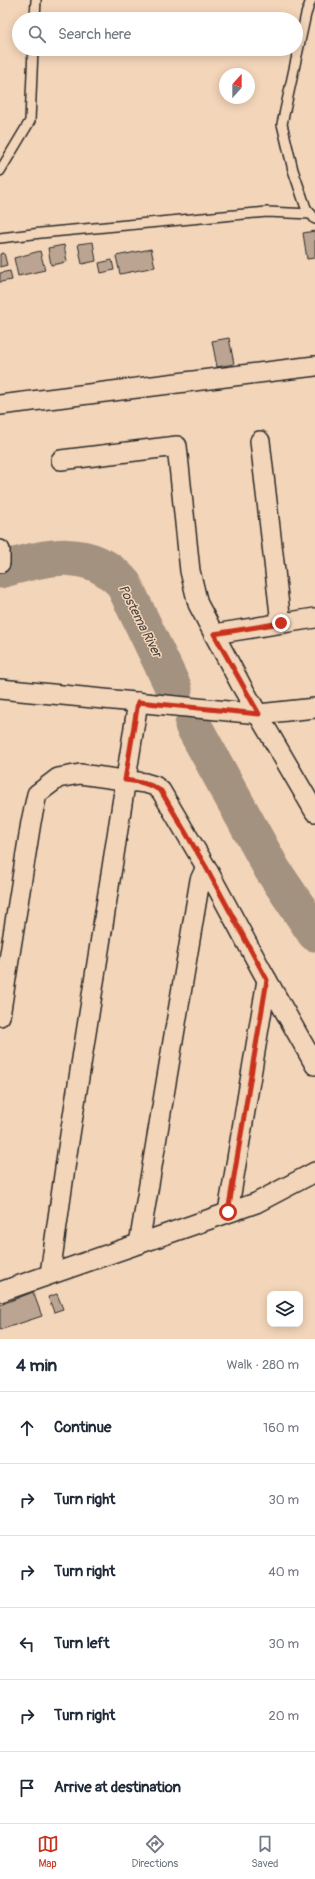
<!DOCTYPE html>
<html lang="en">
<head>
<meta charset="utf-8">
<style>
	:root { --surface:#fff; --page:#f6f6f7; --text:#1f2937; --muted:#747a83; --line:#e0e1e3; --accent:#c8321e }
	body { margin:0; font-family:Pangolin,sans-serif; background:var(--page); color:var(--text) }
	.controls { position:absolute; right:12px; bottom:12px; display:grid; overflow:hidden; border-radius:8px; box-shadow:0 2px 10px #0003 }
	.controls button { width:36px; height:36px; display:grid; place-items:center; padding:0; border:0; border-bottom:1px solid var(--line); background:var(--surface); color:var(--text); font:20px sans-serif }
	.compass { position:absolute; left:219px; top:68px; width:36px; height:36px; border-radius:50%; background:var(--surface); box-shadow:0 2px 10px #0003; rotate:21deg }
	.stop { position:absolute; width:12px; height:12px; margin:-9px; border:3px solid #c8321e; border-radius:50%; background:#fff }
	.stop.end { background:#c8321e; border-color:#fff; box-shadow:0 1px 4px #0008 }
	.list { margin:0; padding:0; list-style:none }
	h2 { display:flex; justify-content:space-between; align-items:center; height:52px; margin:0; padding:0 16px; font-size:17px }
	h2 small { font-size:13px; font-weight:400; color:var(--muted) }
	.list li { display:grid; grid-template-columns:26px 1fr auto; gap:12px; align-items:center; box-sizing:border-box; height:72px; padding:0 16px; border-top:1px solid var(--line) }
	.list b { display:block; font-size:15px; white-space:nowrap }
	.list em { font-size:13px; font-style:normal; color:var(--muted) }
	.icon { flex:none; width:22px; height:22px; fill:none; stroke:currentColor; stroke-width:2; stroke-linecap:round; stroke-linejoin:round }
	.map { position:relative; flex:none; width:315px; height:1339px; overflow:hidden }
	.search { position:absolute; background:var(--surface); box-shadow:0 2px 10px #0003; left:12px; right:12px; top:12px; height:44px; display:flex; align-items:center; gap:10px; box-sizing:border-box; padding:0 14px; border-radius:22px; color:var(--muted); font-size:15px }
	.sheet { height:484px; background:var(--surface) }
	nav { display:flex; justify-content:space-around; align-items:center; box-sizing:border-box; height:56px; border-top:1px solid var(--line); background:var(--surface); font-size:11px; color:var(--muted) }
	nav a { display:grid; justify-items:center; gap:2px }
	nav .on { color:var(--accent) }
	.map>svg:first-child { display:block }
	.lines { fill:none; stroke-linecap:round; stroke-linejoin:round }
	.river { stroke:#a49280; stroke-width:37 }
	.building { fill:#bba592; stroke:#2b2b2b }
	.service-casing { stroke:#2b2b2b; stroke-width:12 }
	.minor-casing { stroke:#2b2b2b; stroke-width:22 }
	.service { stroke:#f3d5b9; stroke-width:9 }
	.minor { stroke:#f3d5b9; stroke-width:19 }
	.route { stroke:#c8321e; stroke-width:5 }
	.labels { text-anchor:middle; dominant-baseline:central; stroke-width:3; stroke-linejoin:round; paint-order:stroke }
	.water-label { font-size:13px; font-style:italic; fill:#494540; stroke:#f3d5b9 }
</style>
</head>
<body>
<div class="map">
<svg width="315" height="1339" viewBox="0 0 315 1339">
	<rect width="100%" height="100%" fill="#f3d5b9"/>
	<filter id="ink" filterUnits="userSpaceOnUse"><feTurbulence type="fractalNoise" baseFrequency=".025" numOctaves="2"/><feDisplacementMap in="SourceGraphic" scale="8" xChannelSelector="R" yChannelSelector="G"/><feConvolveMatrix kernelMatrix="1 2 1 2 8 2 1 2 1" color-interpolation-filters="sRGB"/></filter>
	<g filter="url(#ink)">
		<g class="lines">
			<g class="river">
				<path d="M 0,570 C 44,558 88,544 123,583 L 174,689"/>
				<path d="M 193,725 L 272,869 L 315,933"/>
			</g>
		</g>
		<g class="building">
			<path d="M 315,231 L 315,258 L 307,259 L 303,233 Z"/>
			<path d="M 93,242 L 96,261 L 82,264 L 78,244 Z"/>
			<path d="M 64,245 L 67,262 L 51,265 L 48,248 Z"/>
			<path d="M 151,249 L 155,267 L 120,274 L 116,256 Z"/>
			<path d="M 40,251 L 45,270 L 18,276 L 14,258 Z"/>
			<path d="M 4,253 L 7,265 L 0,267 L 0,254 Z"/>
			<path d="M 112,260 L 114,270 L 101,273 L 99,263 Z"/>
			<path d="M 10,271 L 12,280 L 0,282 L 0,273 Z"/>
			<path d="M 229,338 L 234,364 L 217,367 L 212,341 Z"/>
			<path d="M 33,1292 L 42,1316 L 0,1330 L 0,1305 Z"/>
			<path d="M 57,1294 L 63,1309 L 54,1312 L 48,1297 Z"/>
		</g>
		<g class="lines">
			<g class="service-casing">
				<g id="service">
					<path d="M 311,0 L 306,14 L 282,124 L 293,170 L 306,208 L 315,219"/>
					<path d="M 35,19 L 36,0"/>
					<path d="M 0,171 L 30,121 L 33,49"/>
					<path d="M 0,238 L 41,233 L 267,212 L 311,214"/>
				</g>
			</g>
			<g class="minor-casing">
				<g id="minor">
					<path d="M 0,405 L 315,366"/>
					<path d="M 260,441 L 281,623"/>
					<path d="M 61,460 L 177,446 L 190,571 L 198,604 L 241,685 L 315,812"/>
					<path d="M 0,550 L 0,563"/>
					<path d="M 214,634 L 315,618"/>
					<path d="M 0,689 L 259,714 L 315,708"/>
					<path d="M 0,1016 L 31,822 L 37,794 L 58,778 L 80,774 L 145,783 L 155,786 L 161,791 L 206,867 L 262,971 L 315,1065"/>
					<path d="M 228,1212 L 267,980"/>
					<path d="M 139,1244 L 200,880 L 206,867"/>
					<path d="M 50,1274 L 67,1154 L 138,702"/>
					<path d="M 0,1292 L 256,1203 L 315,1172"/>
				</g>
			</g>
			<use href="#service" class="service"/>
			<use href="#minor" class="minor"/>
		</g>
	</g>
	<g class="lines" filter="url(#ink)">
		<path class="route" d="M 228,1212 L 267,980 L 206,867 L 161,791 C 150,783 138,782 125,780 L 138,702 L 259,714 L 214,634 L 281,623"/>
	</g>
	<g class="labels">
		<g class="water-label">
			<text transform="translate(140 621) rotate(63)">Postema River</text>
		</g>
	</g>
</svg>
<div class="controls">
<button><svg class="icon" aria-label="layers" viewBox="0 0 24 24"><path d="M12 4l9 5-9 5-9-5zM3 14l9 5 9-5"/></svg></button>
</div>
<svg class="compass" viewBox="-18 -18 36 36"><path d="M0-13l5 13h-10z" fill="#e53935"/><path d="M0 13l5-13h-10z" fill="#747a83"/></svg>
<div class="stop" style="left:228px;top:1212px"></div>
<div class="stop end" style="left:281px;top:623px"></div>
<div class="search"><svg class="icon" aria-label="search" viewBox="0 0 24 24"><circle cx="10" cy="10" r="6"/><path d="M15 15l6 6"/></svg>Search here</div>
</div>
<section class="sheet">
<h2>4 min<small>Walk · 280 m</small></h2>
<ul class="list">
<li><svg class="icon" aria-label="ahead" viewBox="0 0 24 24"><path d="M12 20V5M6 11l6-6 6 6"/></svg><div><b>Continue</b></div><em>160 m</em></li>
<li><svg class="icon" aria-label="right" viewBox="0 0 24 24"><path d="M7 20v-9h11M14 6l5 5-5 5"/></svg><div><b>Turn right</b></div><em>30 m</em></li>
<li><svg class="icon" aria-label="right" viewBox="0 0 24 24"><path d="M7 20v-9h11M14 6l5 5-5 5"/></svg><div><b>Turn right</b></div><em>40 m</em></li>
<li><svg class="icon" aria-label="left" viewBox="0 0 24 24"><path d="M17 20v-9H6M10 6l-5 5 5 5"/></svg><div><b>Turn left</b></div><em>30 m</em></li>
<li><svg class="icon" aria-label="right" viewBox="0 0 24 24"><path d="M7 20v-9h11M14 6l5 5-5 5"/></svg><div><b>Turn right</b></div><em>20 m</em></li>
<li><svg class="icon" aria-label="arrive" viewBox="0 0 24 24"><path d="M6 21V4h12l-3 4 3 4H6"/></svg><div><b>Arrive at destination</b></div></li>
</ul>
</section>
<nav>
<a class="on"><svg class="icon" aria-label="map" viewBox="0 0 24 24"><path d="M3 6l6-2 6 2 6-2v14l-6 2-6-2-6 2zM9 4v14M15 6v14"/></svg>Map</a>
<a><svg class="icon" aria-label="directions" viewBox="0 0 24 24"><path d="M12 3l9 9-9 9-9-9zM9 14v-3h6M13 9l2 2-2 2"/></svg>Directions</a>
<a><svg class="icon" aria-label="saved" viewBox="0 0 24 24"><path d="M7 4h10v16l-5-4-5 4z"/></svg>Saved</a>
</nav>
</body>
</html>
